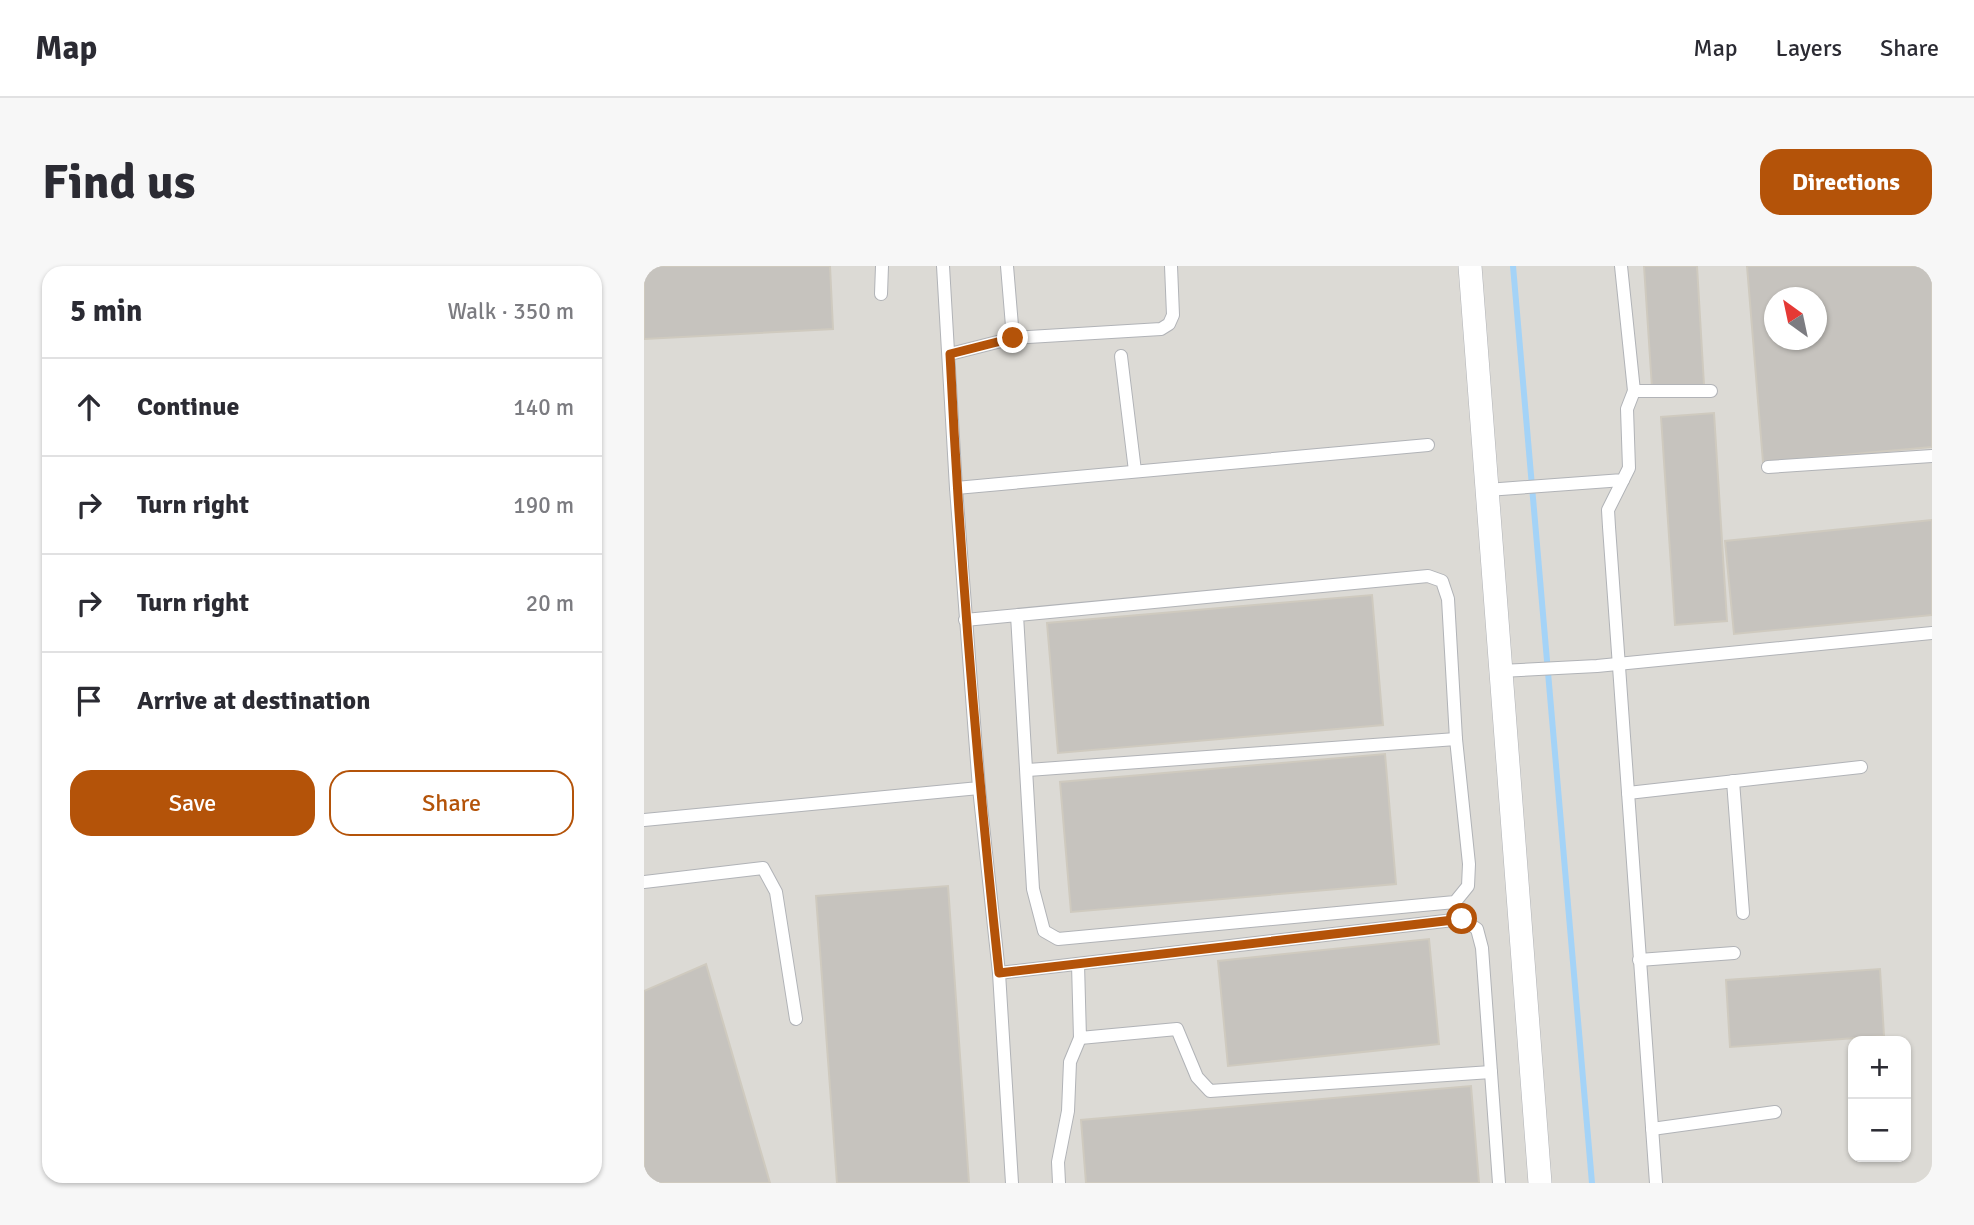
<!DOCTYPE html>
<html lang="en">
<head>
<meta charset="utf-8">
<style>
	:root { --surface:#fff; --page:#f7f7f7; --text:#2b2b33; --muted:#7c7c81; --line:#e1e1e2; --accent:#b45309 }
	body { margin:0; font-family:Signika,sans-serif; background:var(--page); color:var(--text) }
	.controls { position:absolute; right:21px; bottom:21px; display:grid; overflow:hidden; border-radius:14px; box-shadow:0 2px 5px #0004 }
	.controls button { width:63px; height:63px; display:grid; place-items:center; padding:0; border:0; border-bottom:2px solid var(--line); background:var(--surface); color:var(--text); font:35px sans-serif }
	.compass { position:absolute; left:1120px; top:21px; width:63px; height:63px; border-radius:50%; background:var(--surface); box-shadow:0 2px 5px #0004; rotate:327deg }
	.stop { position:absolute; width:21px; height:21px; margin:-16px; border:5px solid #b45309; border-radius:50%; background:#fff }
	.stop.end { background:#b45309; border-color:#fff; box-shadow:0 2px 7px #0008 }
	.list { margin:0; padding:0; list-style:none }
	h2 { display:flex; justify-content:space-between; align-items:center; height:91px; margin:0; padding:0 28px; font-size:30px }
	h2 small { font-size:23px; font-weight:400; color:var(--muted) }
	.list li { display:grid; grid-template-columns:46px 1fr auto; gap:21px; align-items:center; box-sizing:border-box; height:98px; padding:0 28px; border-top:2px solid var(--line) }
	.list b { display:block; font-size:26px; white-space:nowrap }
	.list em { font-size:23px; font-style:normal; color:var(--muted) }
	.actions { display:flex; gap:14px; padding:21px 28px }
	.actions a { flex:1; padding:16px 0; border:2px solid var(--accent); border-radius:21px; text-align:center; font-size:24px; color:var(--accent) }
	.actions .main { background:var(--accent); color:#fff }
	.icon { flex:none; width:38px; height:38px; fill:none; stroke:currentColor; stroke-width:2; stroke-linecap:round; stroke-linejoin:round }
	.map { position:relative; flex:none; width:1288px; height:917px; overflow:hidden; border-radius:21px }
	header { display:flex; align-items:center; gap:42px; box-sizing:border-box; height:98px; padding:0 35px; background:var(--surface); border-bottom:2px solid var(--line) }
	header strong { font-size:33px }
	nav { display:flex; gap:38px; margin-inline-start:auto; font-size:24px }
	.intro { display:flex; align-items:center; justify-content:space-between; box-sizing:border-box; height:168px; padding:0 42px }
	h1 { margin:0; font-size:49px }
	.button { padding:18px 32px; border-radius:21px; background:var(--accent); color:#fff; font-size:24px; font-weight:700 }
	main { display:flex; gap:42px; padding:0 42px }
	aside { flex:1; background:var(--surface); border-radius:21px; box-shadow:0 2px 5px #0004 }
	.map>svg:first-child { display:block }
	.industrial { fill:#dcdad5; fill-rule:evenodd }
	.lines { fill:none; stroke-linecap:round; stroke-linejoin:round }
	.stream { stroke:#a4d3f7; stroke-width:6 }
	.building { fill:#c6c3be; stroke:#cfcabf; stroke-width:2; fill-rule:evenodd }
	.service-casing { stroke:#b1b3b7; stroke-width:14 }
	.minor-casing { stroke:#b1b3b7; stroke-width:24 }
	.service { stroke:#fff; stroke-width:12 }
	.minor { stroke:#fff; stroke-width:23 }
	.route { stroke:#b45309; stroke-width:9 }
</style>
</head>
<body>
<header>
<strong>Map</strong>
<nav><a>Map</a><a>Layers</a><a>Share</a></nav>
</header>
<div class="intro"><h1>Find us</h1><a class="button">Directions</a></div>
<main>
<aside>
<h2>5 min<small>Walk · 350 m</small></h2>
<ul class="list">
<li><svg class="icon" aria-label="ahead" viewBox="0 0 24 24"><path d="M12 20V5M6 11l6-6 6 6"/></svg><div><b>Continue</b></div><em>140 m</em></li>
<li><svg class="icon" aria-label="right" viewBox="0 0 24 24"><path d="M7 20v-9h11M14 6l5 5-5 5"/></svg><div><b>Turn right</b></div><em>190 m</em></li>
<li><svg class="icon" aria-label="right" viewBox="0 0 24 24"><path d="M7 20v-9h11M14 6l5 5-5 5"/></svg><div><b>Turn right</b></div><em>20 m</em></li>
<li><svg class="icon" aria-label="arrive" viewBox="0 0 24 24"><path d="M6 21V4h12l-3 4 3 4H6"/></svg><div><b>Arrive at destination</b></div></li>
</ul>
<div class="actions"><a class="main">Save</a><a>Share</a></div>
</aside>
<div class="map">
<svg width="1288" height="917" viewBox="0 0 1288 917">
	<rect width="100%" height="100%" fill="#ebe8e0"/>
	<path class="industrial" d="M 0,0 L 1288,0 L 1288,917 L 0,917 ZM 1130,32 L 1172,32 L 1172,74 L 1130,74 ZM 1209,775 L 1262,775 L 1262,891 L 1209,891 Z"/>
	<g class="lines">
		<path class="stream" d="M 869,0 L 948,917"/>
	</g>
	<g class="building">
		<path d="M 0,0 L 186,0 L 189,63 L 0,73 Z"/>
		<path d="M 1000,0 L 1053,0 L 1060,119 L 1008,122 Z"/>
		<path d="M 1103,0 L 1288,0 L 1288,181 L 1119,196 ZM 1130,32 L 1172,32 L 1172,74 L 1130,74 Z"/>
		<path d="M 1070,147 L 1083,355 L 1031,359 L 1017,151 Z"/>
		<path d="M 1288,254 L 1288,349 L 1090,368 L 1081,275 Z"/>
		<path d="M 728,329 L 739,459 L 414,487 L 403,357 Z"/>
		<path d="M 741,488 L 752,618 L 427,646 L 416,516 Z"/>
		<path d="M 304,620 L 325,917 L 193,917 L 172,630 Z"/>
		<path d="M 785,673 L 795,778 L 584,800 L 574,695 Z"/>
		<path d="M 62,698 L 126,917 L 0,917 L 0,725 Z"/>
		<path d="M 1236,703 L 1240,770 L 1086,781 L 1082,714 Z"/>
		<path d="M 827,820 L 835,917 L 442,917 L 437,854 Z"/>
	</g>
	<g class="lines">
		<g class="service-casing">
			<g id="service">
				<path d="M 363,0 L 369,72"/>
				<path d="M 977,0 L 990,125"/>
				<path d="M 237,28 L 238,0"/>
				<path d="M 306,88 L 369,72 L 517,63 L 525,58 L 529,49 L 527,0"/>
				<path d="M 477,90 L 491,205"/>
				<path d="M 1124,201 L 1288,190"/>
				<path d="M 979,214 L 964,244 L 965,261 L 1012,917"/>
				<path d="M 312,222 L 784,179"/>
				<path d="M 843,224 L 979,214 L 985,202 L 983,143 L 990,125 L 1067,125"/>
				<path d="M 321,354 L 784,310 L 798,315 L 804,333 L 812,473 L 825,598 L 824,620 L 811,636 L 414,673 L 400,665 L 389,623 L 373,349"/>
				<path d="M 856,405 L 953,400 L 1288,367"/>
				<path d="M 384,504 L 812,473"/>
				<path d="M 1089,515 L 1099,647"/>
				<path d="M 335,522 L 355,707 L 368,917"/>
				<path d="M 984,527 L 1217,501"/>
				<path d="M 0,554 L 335,522 L 312,222 L 299,0"/>
				<path d="M 0,616 L 119,602 L 132,626 L 152,753"/>
				<path d="M 995,694 L 1090,687"/>
				<path d="M 434,698 L 436,772 L 533,763 L 553,811 L 566,825 L 847,806"/>
				<path d="M 355,707 L 818,653 L 833,663 L 838,682 L 855,917"/>
				<path d="M 1008,863 L 1131,846"/>
				<path d="M 415,917 L 414,896 L 424,845 L 426,796 L 436,772"/>
			</g>
		</g>
		<g class="minor-casing">
			<path id="minor" d="M 826,0 L 896,917"/>
		</g>
		<use href="#service" class="service"/>
		<use href="#minor" class="minor"/>
	</g>
	<g class="lines">
		<path class="route" d="M 369,72 L 306,88 C 316,295 333,501 355,707 L 818,653"/>
	</g>
</svg>
<div class="controls">
<button>+</button>
<button>−</button>
</div>
<svg class="compass" viewBox="-18 -18 36 36"><path d="M0-13l5 13h-10z" fill="#e53935"/><path d="M0 13l5-13h-10z" fill="#7c7c81"/></svg>
<div class="stop" style="left:818px;top:653px"></div>
<div class="stop end" style="left:369px;top:72px"></div>
</div>
</main>
</body>
</html>
